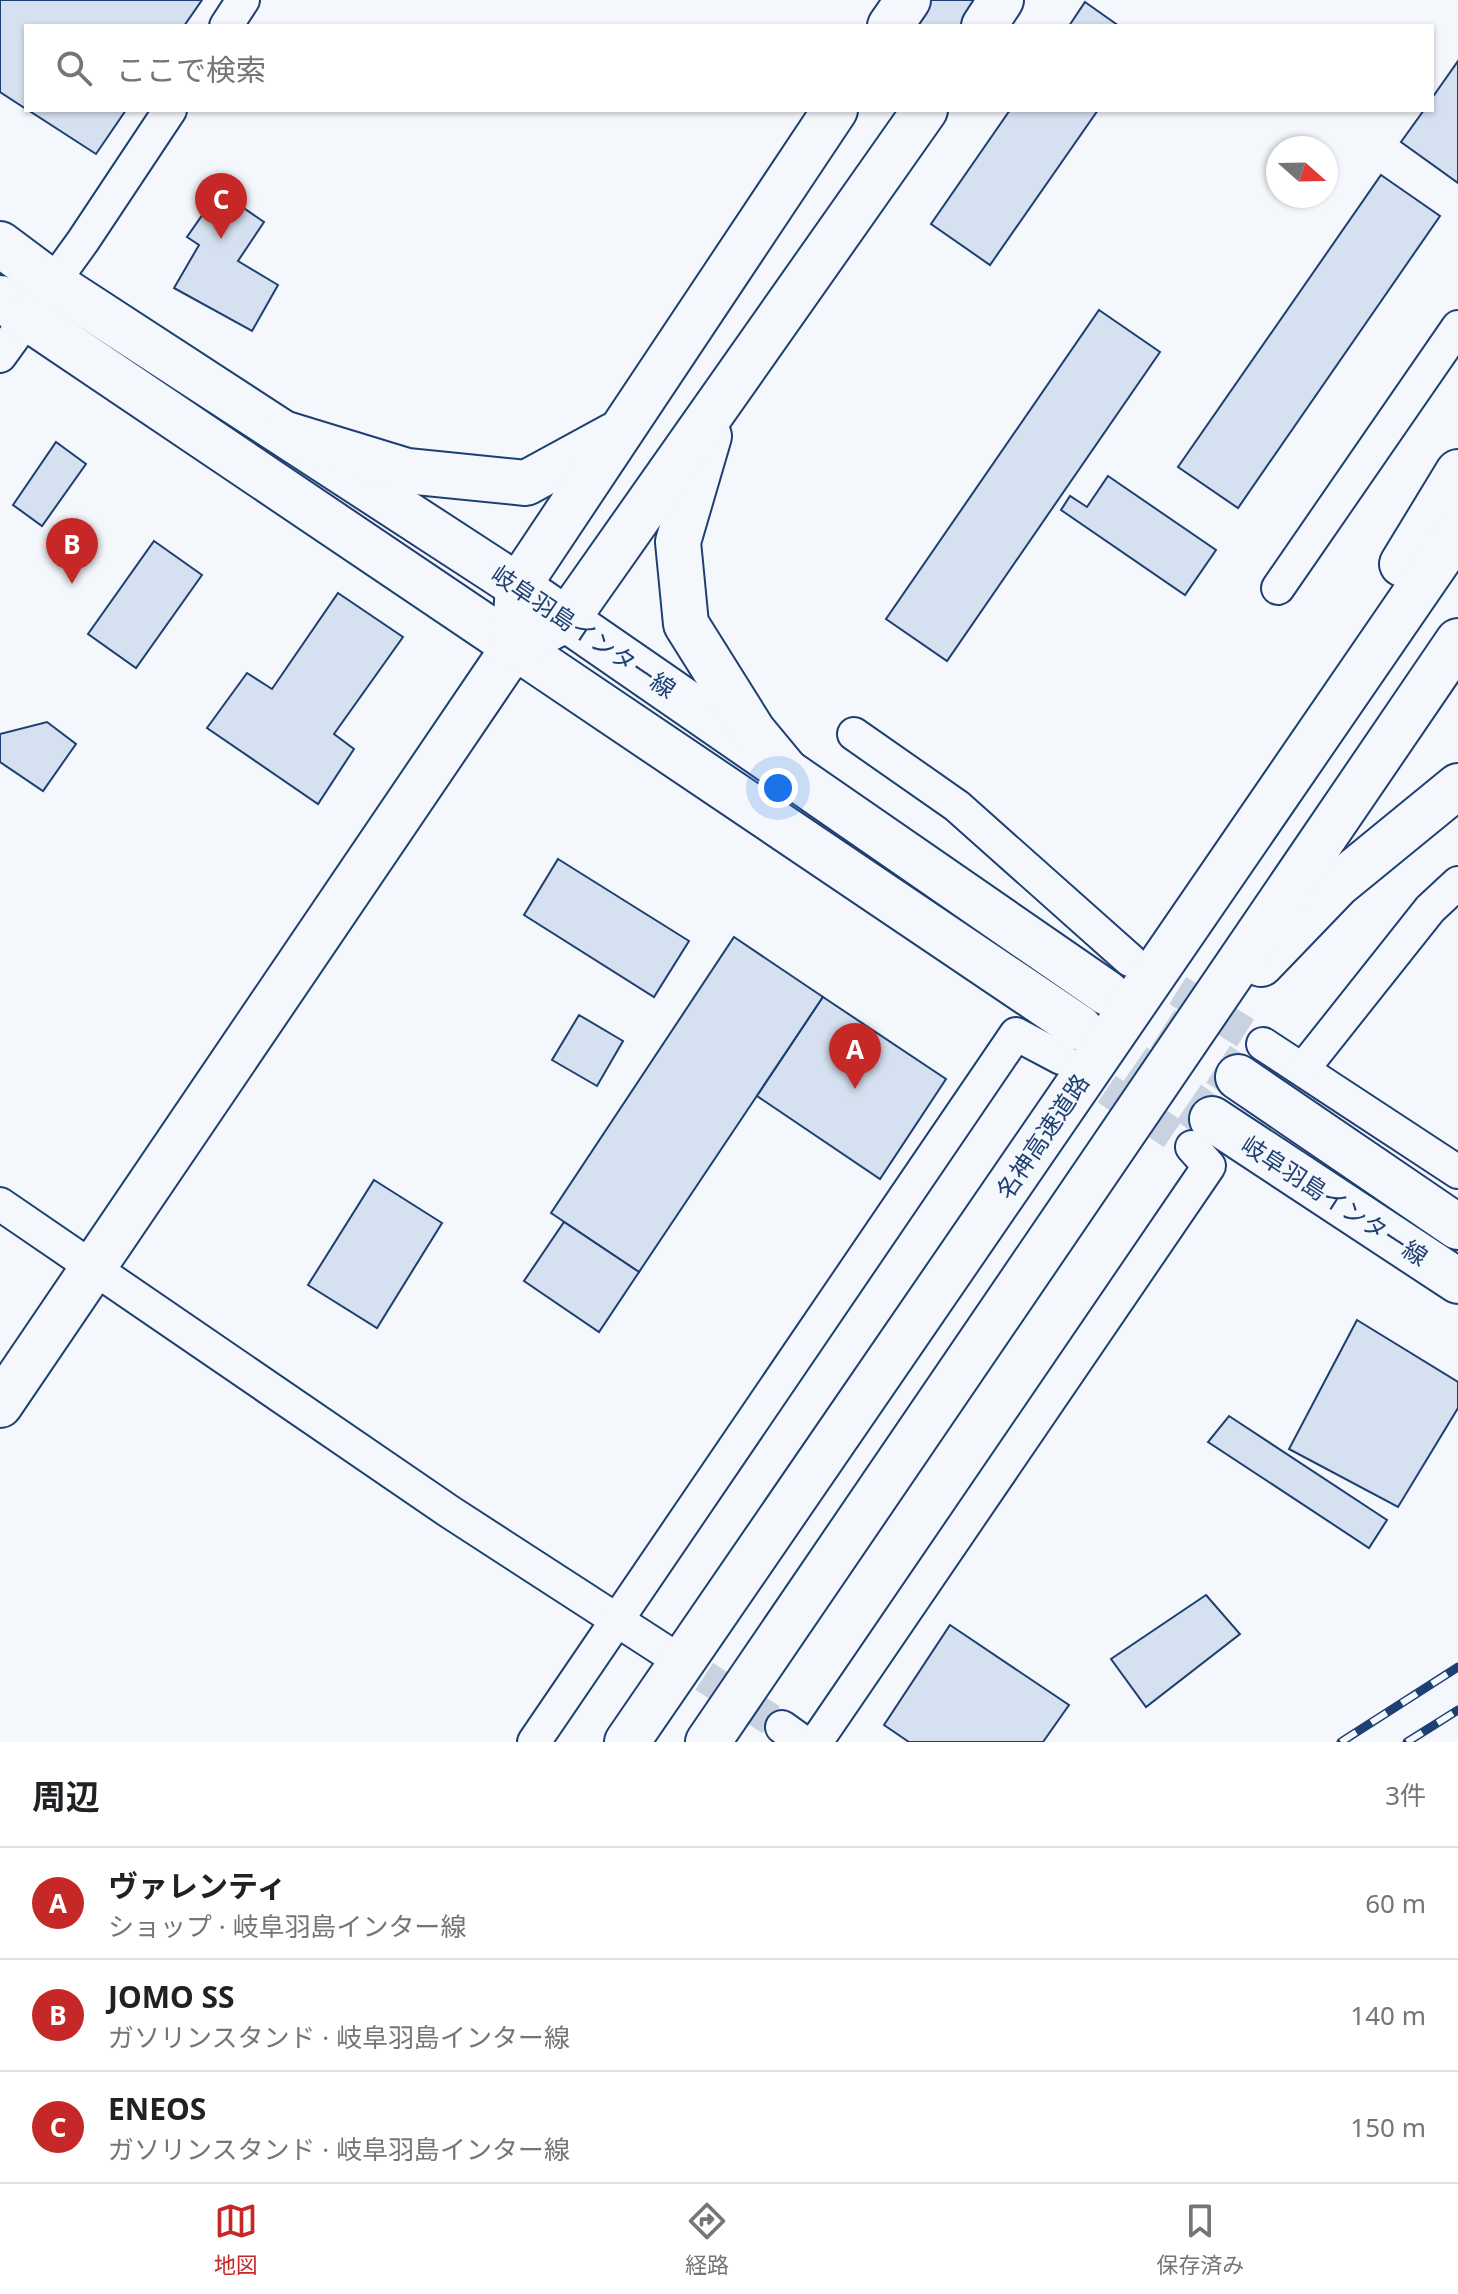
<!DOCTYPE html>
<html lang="ja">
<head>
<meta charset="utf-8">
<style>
	:root { --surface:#fff; --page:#f6f6f6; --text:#202124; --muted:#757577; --line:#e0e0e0; --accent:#c62828 }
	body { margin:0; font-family:"Noto Sans","Noto Sans JP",sans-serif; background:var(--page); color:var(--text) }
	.compass { position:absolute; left:1266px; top:136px; width:72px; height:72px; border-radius:50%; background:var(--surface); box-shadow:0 2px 6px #0004; rotate:110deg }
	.you { position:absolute; left:778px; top:788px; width:28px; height:28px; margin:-20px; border:6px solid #fff; border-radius:50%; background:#1a73e8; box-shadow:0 0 0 12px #1a73e833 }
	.badge { display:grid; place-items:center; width:52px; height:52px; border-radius:50%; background:var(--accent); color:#fff; font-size:26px; font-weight:700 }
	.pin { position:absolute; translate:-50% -66px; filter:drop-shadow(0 2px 4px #0008) }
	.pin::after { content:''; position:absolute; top:42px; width:28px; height:24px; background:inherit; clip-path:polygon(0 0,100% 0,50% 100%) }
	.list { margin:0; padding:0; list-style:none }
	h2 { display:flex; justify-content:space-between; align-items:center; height:104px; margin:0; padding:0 32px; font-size:34px }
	h2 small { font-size:26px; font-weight:400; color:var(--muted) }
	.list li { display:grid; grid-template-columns:52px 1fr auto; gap:24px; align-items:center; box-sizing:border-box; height:112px; padding:0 32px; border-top:2px solid var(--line) }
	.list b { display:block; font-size:30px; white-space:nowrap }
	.list p { margin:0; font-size:26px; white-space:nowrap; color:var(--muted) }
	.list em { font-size:26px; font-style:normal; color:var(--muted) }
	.icon { flex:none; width:44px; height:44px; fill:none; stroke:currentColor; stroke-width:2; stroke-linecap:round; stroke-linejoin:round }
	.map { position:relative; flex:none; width:1458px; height:1742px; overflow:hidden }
	.search { position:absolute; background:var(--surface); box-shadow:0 2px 6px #0004; left:24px; right:24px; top:24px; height:88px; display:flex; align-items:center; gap:20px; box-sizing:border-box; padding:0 28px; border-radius:0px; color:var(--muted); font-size:30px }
	.sheet { height:440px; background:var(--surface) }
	nav { display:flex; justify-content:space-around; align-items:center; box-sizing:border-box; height:112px; border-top:2px solid var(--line); background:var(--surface); font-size:22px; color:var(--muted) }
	nav a { display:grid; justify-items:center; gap:4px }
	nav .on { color:var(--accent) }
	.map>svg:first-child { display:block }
	.building { fill:#d5e0f0; stroke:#1d3f73; stroke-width:2 }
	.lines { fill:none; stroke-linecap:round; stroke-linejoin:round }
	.street-tunnel { stroke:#c9d2e0; stroke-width:32; stroke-dasharray:32 16; stroke-linecap:butt }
	.primary-tunnel { stroke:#c9d2e0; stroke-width:44; stroke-dasharray:44 22; stroke-linecap:butt }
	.street-casing { stroke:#1d3f73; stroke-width:36 }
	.secondary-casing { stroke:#1d3f73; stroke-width:48 }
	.primary-casing { stroke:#1d3f73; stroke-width:48 }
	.highway-casing { stroke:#1d3f73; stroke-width:48 }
	.street { stroke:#f4f7fb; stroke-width:32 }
	.secondary { stroke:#f4f7fb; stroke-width:44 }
	.primary { stroke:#f4f7fb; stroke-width:44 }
	.highway { stroke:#f4f7fb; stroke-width:44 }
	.rail-casing { stroke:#1d3f73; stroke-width:9 }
	.rail { stroke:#f4f7fb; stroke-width:6; stroke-dasharray:18; stroke-linecap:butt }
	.labels { text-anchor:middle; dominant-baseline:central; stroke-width:6; stroke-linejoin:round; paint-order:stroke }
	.street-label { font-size:24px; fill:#1d3f73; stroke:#f4f7fb }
</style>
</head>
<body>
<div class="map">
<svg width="1458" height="1742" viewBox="0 0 1458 1742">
	<rect width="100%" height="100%" fill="#f4f7fb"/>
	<g class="building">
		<path d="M 0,0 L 202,0 L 184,26 L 26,26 L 26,109 L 0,92 Z"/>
		<path d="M 881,0 L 976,0 L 1013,26 L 918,26 Z"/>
		<path d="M 1085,2 L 1119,26 L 1069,26 Z"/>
		<path d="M 1458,61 L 1458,183 L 1401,142 L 1424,110 L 1432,110 L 1432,98 Z"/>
		<path d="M 28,110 L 126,110 L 96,154 Z"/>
		<path d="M 1010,110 L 1098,110 L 990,265 L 931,224 Z"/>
		<path d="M 1381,175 L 1440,216 L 1238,508 L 1178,467 Z"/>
		<path d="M 219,191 L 264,222 L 238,261 L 278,285 L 252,331 L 174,288 L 199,245 L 187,237 Z"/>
		<path d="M 1099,310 L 1160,352 L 947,661 L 886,619 Z"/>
		<path d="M 56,442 L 86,464 L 42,526 L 13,505 Z"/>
		<path d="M 1108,476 L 1216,550 L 1185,595 L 1061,510 L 1070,496 L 1087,507 Z"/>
		<path d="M 154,541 L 202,575 L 136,668 L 88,634 Z"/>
		<path d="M 338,593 L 403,637 L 334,734 L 354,749 L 318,804 L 207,728 L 247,673 L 272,689 Z"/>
		<path d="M 47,722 L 76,744 L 43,791 L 0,762 L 0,734 Z"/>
		<path d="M 558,859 L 689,941 L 654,997 L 524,915 Z"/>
		<path d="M 734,937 L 823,997 L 639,1272 L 551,1213 Z"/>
		<path d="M 823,997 L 946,1079 L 880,1179 L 757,1096 Z"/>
		<path d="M 579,1015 L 623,1041 L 597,1086 L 552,1060 Z"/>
		<path d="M 374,1180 L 442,1223 L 377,1328 L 308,1285 Z"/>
		<path d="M 564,1222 L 639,1272 L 599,1332 L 524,1281 Z"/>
		<path d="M 1357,1320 L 1458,1382 L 1458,1408 L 1398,1507 L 1289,1449 Z"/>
		<path d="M 1229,1416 L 1387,1520 L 1369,1548 L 1208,1442 Z"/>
		<path d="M 1206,1595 L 1240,1634 L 1146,1707 L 1111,1659 Z"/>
		<path d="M 950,1625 L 1069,1705 L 1043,1742 L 909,1742 L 884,1725 Z"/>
	</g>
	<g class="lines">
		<g class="street-tunnel">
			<path d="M 1137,965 L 1263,1044"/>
			<path d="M 1067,1062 L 1192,1147"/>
			<path d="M 664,1650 L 782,1727"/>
		</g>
		<g class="primary-tunnel">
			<path d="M 1107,993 L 1238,1077"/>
			<path d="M 1080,1028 L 1212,1119"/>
		</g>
		<g class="street-casing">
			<g id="street">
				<path d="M 226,26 L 243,0"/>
				<path d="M 0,356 L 83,241 L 170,110"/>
				<path d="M 1278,588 L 1458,327"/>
				<path d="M 854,734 L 957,806 L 1130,960"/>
				<path d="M 1263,1044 L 1458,1172"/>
				<path d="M 1303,1069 L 1430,909 L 1458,883"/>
				<path d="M 0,1204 L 450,1512 L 663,1650"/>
				<path d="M 782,1727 L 803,1742"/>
				<path d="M 534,1742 L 1016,1034 L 1061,1058"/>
				<path d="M 816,1742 L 1209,1166 L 1192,1147"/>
			</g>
		</g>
		<g class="secondary-casing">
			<g id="secondary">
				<path d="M 0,244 L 51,282"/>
				<path d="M 0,298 L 26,317"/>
				<path d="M 0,1405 L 514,647"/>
			</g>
		</g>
		<g class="primary-casing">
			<g id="primary">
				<path d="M 51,282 L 518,586 L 1107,993"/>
				<path d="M 26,317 L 1080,1028"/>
				<path d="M 1238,1077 L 1458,1227"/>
				<path d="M 1212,1119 L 1458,1281"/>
			</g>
		</g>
		<g class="highway-casing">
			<g id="highway">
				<path d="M 890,26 L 908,0"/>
				<path d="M 984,26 L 1001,0"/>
				<path d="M 286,434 L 407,471 L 526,483 L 614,435"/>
				<path d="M 709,436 L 678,542 L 686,624 L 753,731 L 787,772"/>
				<path d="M 1402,564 L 1458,472"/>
				<path d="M 514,647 L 567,619 L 925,110"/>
				<path d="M 514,647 L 518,586 L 835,110"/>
				<path d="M 1261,964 L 1337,885 L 1458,786"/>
				<path d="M 627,1742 L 1458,531"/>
				<path d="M 708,1742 L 1458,641"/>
			</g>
		</g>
		<use href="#street" class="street"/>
		<use href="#secondary" class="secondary"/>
		<use href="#primary" class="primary"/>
		<use href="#highway" class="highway"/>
		<g class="rail-casing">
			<g id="rail">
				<path d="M 1341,1742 L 1458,1667"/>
				<path d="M 1407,1742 L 1458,1710"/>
			</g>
		</g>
		<use href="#rail" class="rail"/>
	</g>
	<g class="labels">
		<g class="street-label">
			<text transform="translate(584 631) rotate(34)">岐阜羽島インター線</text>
			<text transform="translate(1042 1136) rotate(-56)">名神高速道路</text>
			<text transform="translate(1335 1200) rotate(33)">岐阜羽島インター線</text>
		</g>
	</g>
</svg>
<svg class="compass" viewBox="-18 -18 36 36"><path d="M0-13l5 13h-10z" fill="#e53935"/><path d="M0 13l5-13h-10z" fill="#757577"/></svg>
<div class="you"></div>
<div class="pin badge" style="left:855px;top:1089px">A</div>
<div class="pin badge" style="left:72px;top:584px">B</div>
<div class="pin badge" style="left:221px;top:239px">C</div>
<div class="search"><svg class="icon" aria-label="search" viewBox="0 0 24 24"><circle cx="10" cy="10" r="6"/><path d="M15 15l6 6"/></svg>ここで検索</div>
</div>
<section class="sheet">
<h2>周辺<small>3件</small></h2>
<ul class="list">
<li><span class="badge">A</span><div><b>ヴァレンティ</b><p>ショップ · 岐阜羽島インター線</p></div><em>60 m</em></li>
<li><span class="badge">B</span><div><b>JOMO SS</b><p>ガソリンスタンド · 岐阜羽島インター線</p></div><em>140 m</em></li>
<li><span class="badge">C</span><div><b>ENEOS</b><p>ガソリンスタンド · 岐阜羽島インター線</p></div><em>150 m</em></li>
</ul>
</section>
<nav>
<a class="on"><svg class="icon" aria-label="map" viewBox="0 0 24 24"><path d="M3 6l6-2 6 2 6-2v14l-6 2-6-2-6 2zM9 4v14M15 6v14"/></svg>地図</a>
<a><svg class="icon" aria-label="directions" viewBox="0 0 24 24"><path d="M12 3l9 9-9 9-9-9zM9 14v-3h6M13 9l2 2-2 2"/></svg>経路</a>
<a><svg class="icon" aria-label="saved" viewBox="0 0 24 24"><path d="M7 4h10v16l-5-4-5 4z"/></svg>保存済み</a>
</nav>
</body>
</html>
